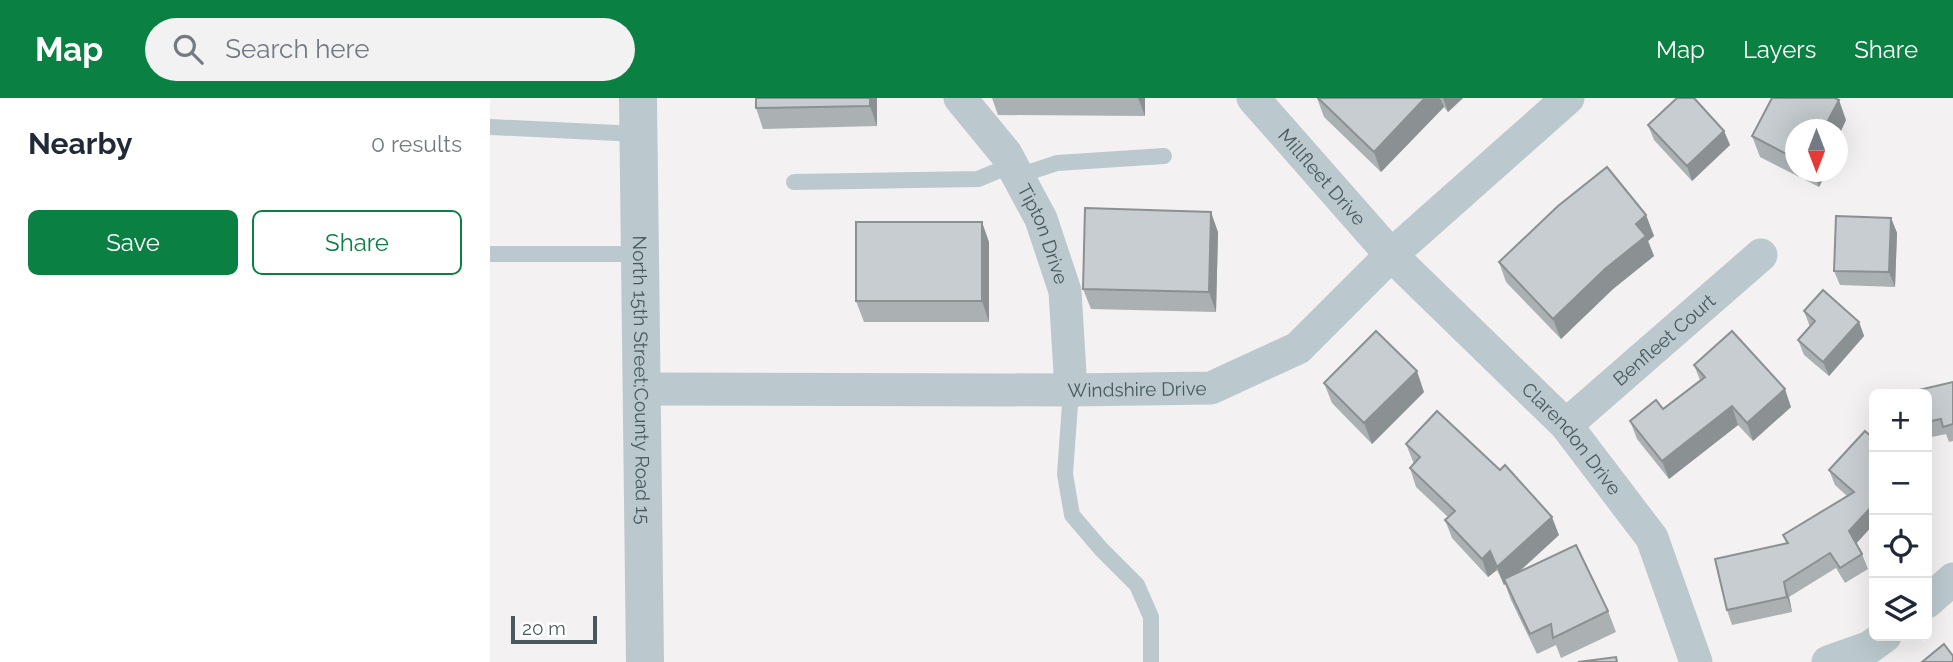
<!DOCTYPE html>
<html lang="en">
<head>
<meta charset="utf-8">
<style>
	:root { --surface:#fff; --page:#f2f2f3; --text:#1f2937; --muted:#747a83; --line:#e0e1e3; --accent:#0b8043 }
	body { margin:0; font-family:Raleway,sans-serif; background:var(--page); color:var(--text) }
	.controls { position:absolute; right:21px; bottom:21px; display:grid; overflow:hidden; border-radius:10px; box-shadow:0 7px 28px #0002 }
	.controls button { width:63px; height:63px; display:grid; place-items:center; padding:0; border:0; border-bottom:2px solid var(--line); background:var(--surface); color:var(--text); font:35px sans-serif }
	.compass { position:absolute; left:1295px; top:21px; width:63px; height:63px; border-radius:50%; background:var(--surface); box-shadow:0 7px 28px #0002; rotate:180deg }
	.scale { position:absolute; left:21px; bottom:18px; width:86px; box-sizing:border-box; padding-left:7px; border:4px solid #47595f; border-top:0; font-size:19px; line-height:24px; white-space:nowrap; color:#47595f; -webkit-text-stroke:5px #fff; paint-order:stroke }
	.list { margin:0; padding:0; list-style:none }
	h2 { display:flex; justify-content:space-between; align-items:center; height:91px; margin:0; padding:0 28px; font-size:30px }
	h2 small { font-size:23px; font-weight:400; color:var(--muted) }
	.actions { display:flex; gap:14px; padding:21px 28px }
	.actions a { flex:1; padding:16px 0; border:2px solid var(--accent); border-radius:10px; text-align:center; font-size:24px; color:var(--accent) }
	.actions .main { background:var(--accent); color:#fff }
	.icon { flex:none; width:38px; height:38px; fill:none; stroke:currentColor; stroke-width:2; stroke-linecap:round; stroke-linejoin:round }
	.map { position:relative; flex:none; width:1463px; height:564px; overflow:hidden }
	header { display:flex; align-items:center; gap:42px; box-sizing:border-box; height:98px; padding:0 35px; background:var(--accent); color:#fff }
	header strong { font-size:33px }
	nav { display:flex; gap:38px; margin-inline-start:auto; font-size:24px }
	.search { width:490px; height:63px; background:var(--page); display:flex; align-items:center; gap:18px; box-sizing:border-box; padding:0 24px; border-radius:38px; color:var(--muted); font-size:26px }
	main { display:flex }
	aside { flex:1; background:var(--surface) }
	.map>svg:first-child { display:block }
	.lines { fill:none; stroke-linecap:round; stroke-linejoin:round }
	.service { stroke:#bbc9ce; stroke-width:16 }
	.minor { stroke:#bbc9ce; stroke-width:33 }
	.tertiary { stroke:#bbc9ce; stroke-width:38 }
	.wall { fill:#abb0b3 }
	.shaded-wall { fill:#8b9092 }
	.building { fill:#c7cdd0; stroke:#8b9092; stroke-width:2 }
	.labels { text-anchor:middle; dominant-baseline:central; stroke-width:6; stroke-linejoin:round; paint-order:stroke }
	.street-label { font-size:19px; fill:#47595f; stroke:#fff }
</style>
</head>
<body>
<header>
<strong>Map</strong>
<div class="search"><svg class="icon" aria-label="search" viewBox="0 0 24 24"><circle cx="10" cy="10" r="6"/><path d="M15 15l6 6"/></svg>Search here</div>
<nav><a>Map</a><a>Layers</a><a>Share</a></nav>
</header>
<main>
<aside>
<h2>Nearby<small>0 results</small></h2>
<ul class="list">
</ul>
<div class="actions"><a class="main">Save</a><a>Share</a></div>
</aside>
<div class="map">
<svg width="1463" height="564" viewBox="0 0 1463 564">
	<rect width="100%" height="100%" fill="#f3f1f1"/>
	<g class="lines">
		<g class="service">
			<path d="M 0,29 L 148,36"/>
			<path d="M 528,78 L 567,65 L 674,58"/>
			<path d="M 304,84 L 488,81 L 522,67"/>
			<path d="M 0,156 L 149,156"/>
			<path d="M 581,292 L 575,376 L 582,417 L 611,451 L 647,487 L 661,519 L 661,564"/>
		</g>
		<g class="minor">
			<path id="s1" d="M 470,0 L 516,56 L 551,121 L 575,193 L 581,292"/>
			<path id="s2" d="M 763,0 L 901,157 L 1076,327 L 1162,440 L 1206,564"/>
			<path id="s3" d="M 150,291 L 581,292 L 721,290 L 808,250 L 901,157 L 1078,0"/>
			<path id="s4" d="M 1076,327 L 1271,157"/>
			<path d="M 1437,504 L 1463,481"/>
			<path d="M 1338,564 L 1380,549 L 1395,538"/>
		</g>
		<path class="tertiary" id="s5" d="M 148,0 L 155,564"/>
	</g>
	<g class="wall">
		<path d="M 387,0 L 387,28 L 273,31 L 266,10 Z"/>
		<path d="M 502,0 L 655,0 L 655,18 L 508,17 Z"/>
		<path d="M 827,0 L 973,0 L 958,14 L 954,9 L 891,74 L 834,19 Z"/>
		<path d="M 1356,22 L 1348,39 L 1348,32 L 1306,32 L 1306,74 L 1337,74 L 1329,89 L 1270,59 L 1262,38 Z"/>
		<path d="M 1158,27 L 1234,33 L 1240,47 L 1202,83 L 1164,42 Z"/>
		<path d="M 1156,117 L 1164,138 L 1158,143 L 1164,158 L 1123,191 L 1071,241 L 1016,184 L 1009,164 Z"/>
		<path d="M 1401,120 L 1407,135 L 1405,189 L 1350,187 L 1344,173 Z"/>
		<path d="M 728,134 L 726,214 L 601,211 L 593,191 Z"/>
		<path d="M 499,144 L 499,224 L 374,224 L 366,203 Z"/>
		<path d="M 1314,213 L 1369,224 L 1374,238 L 1339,278 L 1314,257 L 1308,242 L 1320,229 Z"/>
		<path d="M 1204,267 L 1301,309 L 1263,343 L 1248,327 L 1179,381 L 1147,341 L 1140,323 L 1173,311 L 1210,282 Z"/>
		<path d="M 1463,284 L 1463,343 L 1459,344 L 1456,336 L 1437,340 L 1437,296 Z"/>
		<path d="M 834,285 L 934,294 L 882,346 L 842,305 Z"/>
		<path d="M 1375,333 L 1366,446 L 1372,456 L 1378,471 L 1355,485 L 1346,470 L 1299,499 L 1302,514 L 1242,527 L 1237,512 L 1296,445 L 1293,437 L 1357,398 L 1345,387 L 1339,372 Z"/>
		<path d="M 916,346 L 1069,437 L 1028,475 L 1118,513 L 1126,534 L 1071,560 L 1066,547 L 1047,556 L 1021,502 L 1015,486 L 1014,487 L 1007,472 L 998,479 L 962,440 L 955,422 L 958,419 L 926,389 L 920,370 L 924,366 Z"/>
	</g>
	<g class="shaded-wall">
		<path d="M 380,0 L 387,0 L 387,28 L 380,8 Z"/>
		<path d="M 648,0 L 655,0 L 655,18 Z"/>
		<path d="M 935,0 L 950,0 L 954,9 L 891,74 L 884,54 Z"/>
		<path d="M 953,0 L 973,0 L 958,14 Z"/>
		<path d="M 1349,2 L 1356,22 L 1348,39 L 1348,32 L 1333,32 Z"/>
		<path d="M 1234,33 L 1240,47 L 1202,83 L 1197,68 Z"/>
		<path d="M 1323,74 L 1337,74 L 1329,89 Z"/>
		<path d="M 721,114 L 728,134 L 726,214 L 719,194 Z"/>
		<path d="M 1156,117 L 1164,138 L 1158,143 L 1164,158 L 1123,191 L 1071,241 L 1063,221 L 1146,126 Z"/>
		<path d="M 1401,120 L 1407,135 L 1405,189 L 1399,174 Z"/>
		<path d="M 492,124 L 499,144 L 499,224 L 492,203 Z"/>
		<path d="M 1369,224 L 1374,238 L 1339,278 L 1333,264 Z"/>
		<path d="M 927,273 L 934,294 L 882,346 L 874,325 Z"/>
		<path d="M 1295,291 L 1301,309 L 1263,343 L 1257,325 Z"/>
		<path d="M 1242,308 L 1248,327 L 1179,381 L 1172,363 Z"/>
		<path d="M 1384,406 L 1384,426 L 1364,448 L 1359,433 Z"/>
		<path d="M 1062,419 L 1069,437 L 1014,487 L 1007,469 Z"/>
		<path d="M 1000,453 L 1007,472 L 998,479 L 992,461 Z"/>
		<path d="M 1294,484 L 1299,499 L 1302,514 L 1297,499 Z"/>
	</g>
	<g class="building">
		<path d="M 266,0 L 380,0 L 380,8 L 266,10 Z"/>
		<path d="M 828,0 L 935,0 L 884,54 Z"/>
		<path d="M 1187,0 L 1204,0 L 1234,33 L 1197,68 L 1158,27 Z"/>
		<path d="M 1282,0 L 1345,0 L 1349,2 L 1333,32 L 1306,32 L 1306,61 L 1262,38 Z"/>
		<path d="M 1117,69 L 1156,117 L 1146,126 L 1156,138 L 1115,171 L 1063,221 L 1009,164 L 1068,108 Z"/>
		<path d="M 595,110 L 721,114 L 719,194 L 593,191 Z"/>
		<path d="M 1346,118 L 1401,120 L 1399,174 L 1344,173 Z"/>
		<rect x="366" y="124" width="126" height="79"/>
		<path d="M 1333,192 L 1369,224 L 1333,264 L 1308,242 L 1325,223 L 1314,213 Z"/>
		<path d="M 886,233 L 927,273 L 874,325 L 834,285 Z"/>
		<path d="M 1242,233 L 1295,291 L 1257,325 L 1242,308 L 1172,363 L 1140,323 L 1166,302 L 1173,311 L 1215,279 L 1204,267 Z"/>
		<path d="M 1463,284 L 1463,326 L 1453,329 L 1451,321 L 1437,324 L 1437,296 L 1416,295 Z"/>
		<path d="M 947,313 L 1010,372 L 1015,367 L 1062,419 L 1007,469 L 1000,453 L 992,461 L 955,422 L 965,413 L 920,370 L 930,359 L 916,346 Z"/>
		<path d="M 1375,333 L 1384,341 L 1384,406 L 1359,433 L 1372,456 L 1350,470 L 1340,455 L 1294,484 L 1297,499 L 1237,512 L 1225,461 L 1298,445 L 1293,437 L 1364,394 L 1339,372 Z"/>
		<path d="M 1086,447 L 1118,513 L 1063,540 L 1061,526 L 1040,536 L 1014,481 Z"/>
		<path d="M 1454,546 L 1463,558 L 1463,564 L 1432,564 Z"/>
		<path d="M 1126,559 L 1127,564 L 1088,564 Z"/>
	</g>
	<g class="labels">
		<g class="street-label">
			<text stroke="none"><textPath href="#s2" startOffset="105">Millfleet Drive</textPath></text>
			<text stroke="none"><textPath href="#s1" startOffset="161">Tipton Drive</textPath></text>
			<text stroke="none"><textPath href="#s4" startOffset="130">Benfleet Court</textPath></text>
			<text stroke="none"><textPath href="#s5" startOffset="282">North 15th Street;County Road 15</textPath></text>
			<text stroke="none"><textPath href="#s3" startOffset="497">Windshire Drive</textPath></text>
			<text stroke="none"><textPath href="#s2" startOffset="467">Clarendon Drive</textPath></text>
		</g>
	</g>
</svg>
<div class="controls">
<button>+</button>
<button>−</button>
<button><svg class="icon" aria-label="locate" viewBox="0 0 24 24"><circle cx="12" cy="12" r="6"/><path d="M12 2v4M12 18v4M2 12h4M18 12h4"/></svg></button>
<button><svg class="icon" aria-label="layers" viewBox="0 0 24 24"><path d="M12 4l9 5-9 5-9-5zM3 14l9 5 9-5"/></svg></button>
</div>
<svg class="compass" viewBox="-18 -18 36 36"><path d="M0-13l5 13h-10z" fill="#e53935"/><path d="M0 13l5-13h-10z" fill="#747a83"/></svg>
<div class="scale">20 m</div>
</div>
</main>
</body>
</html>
